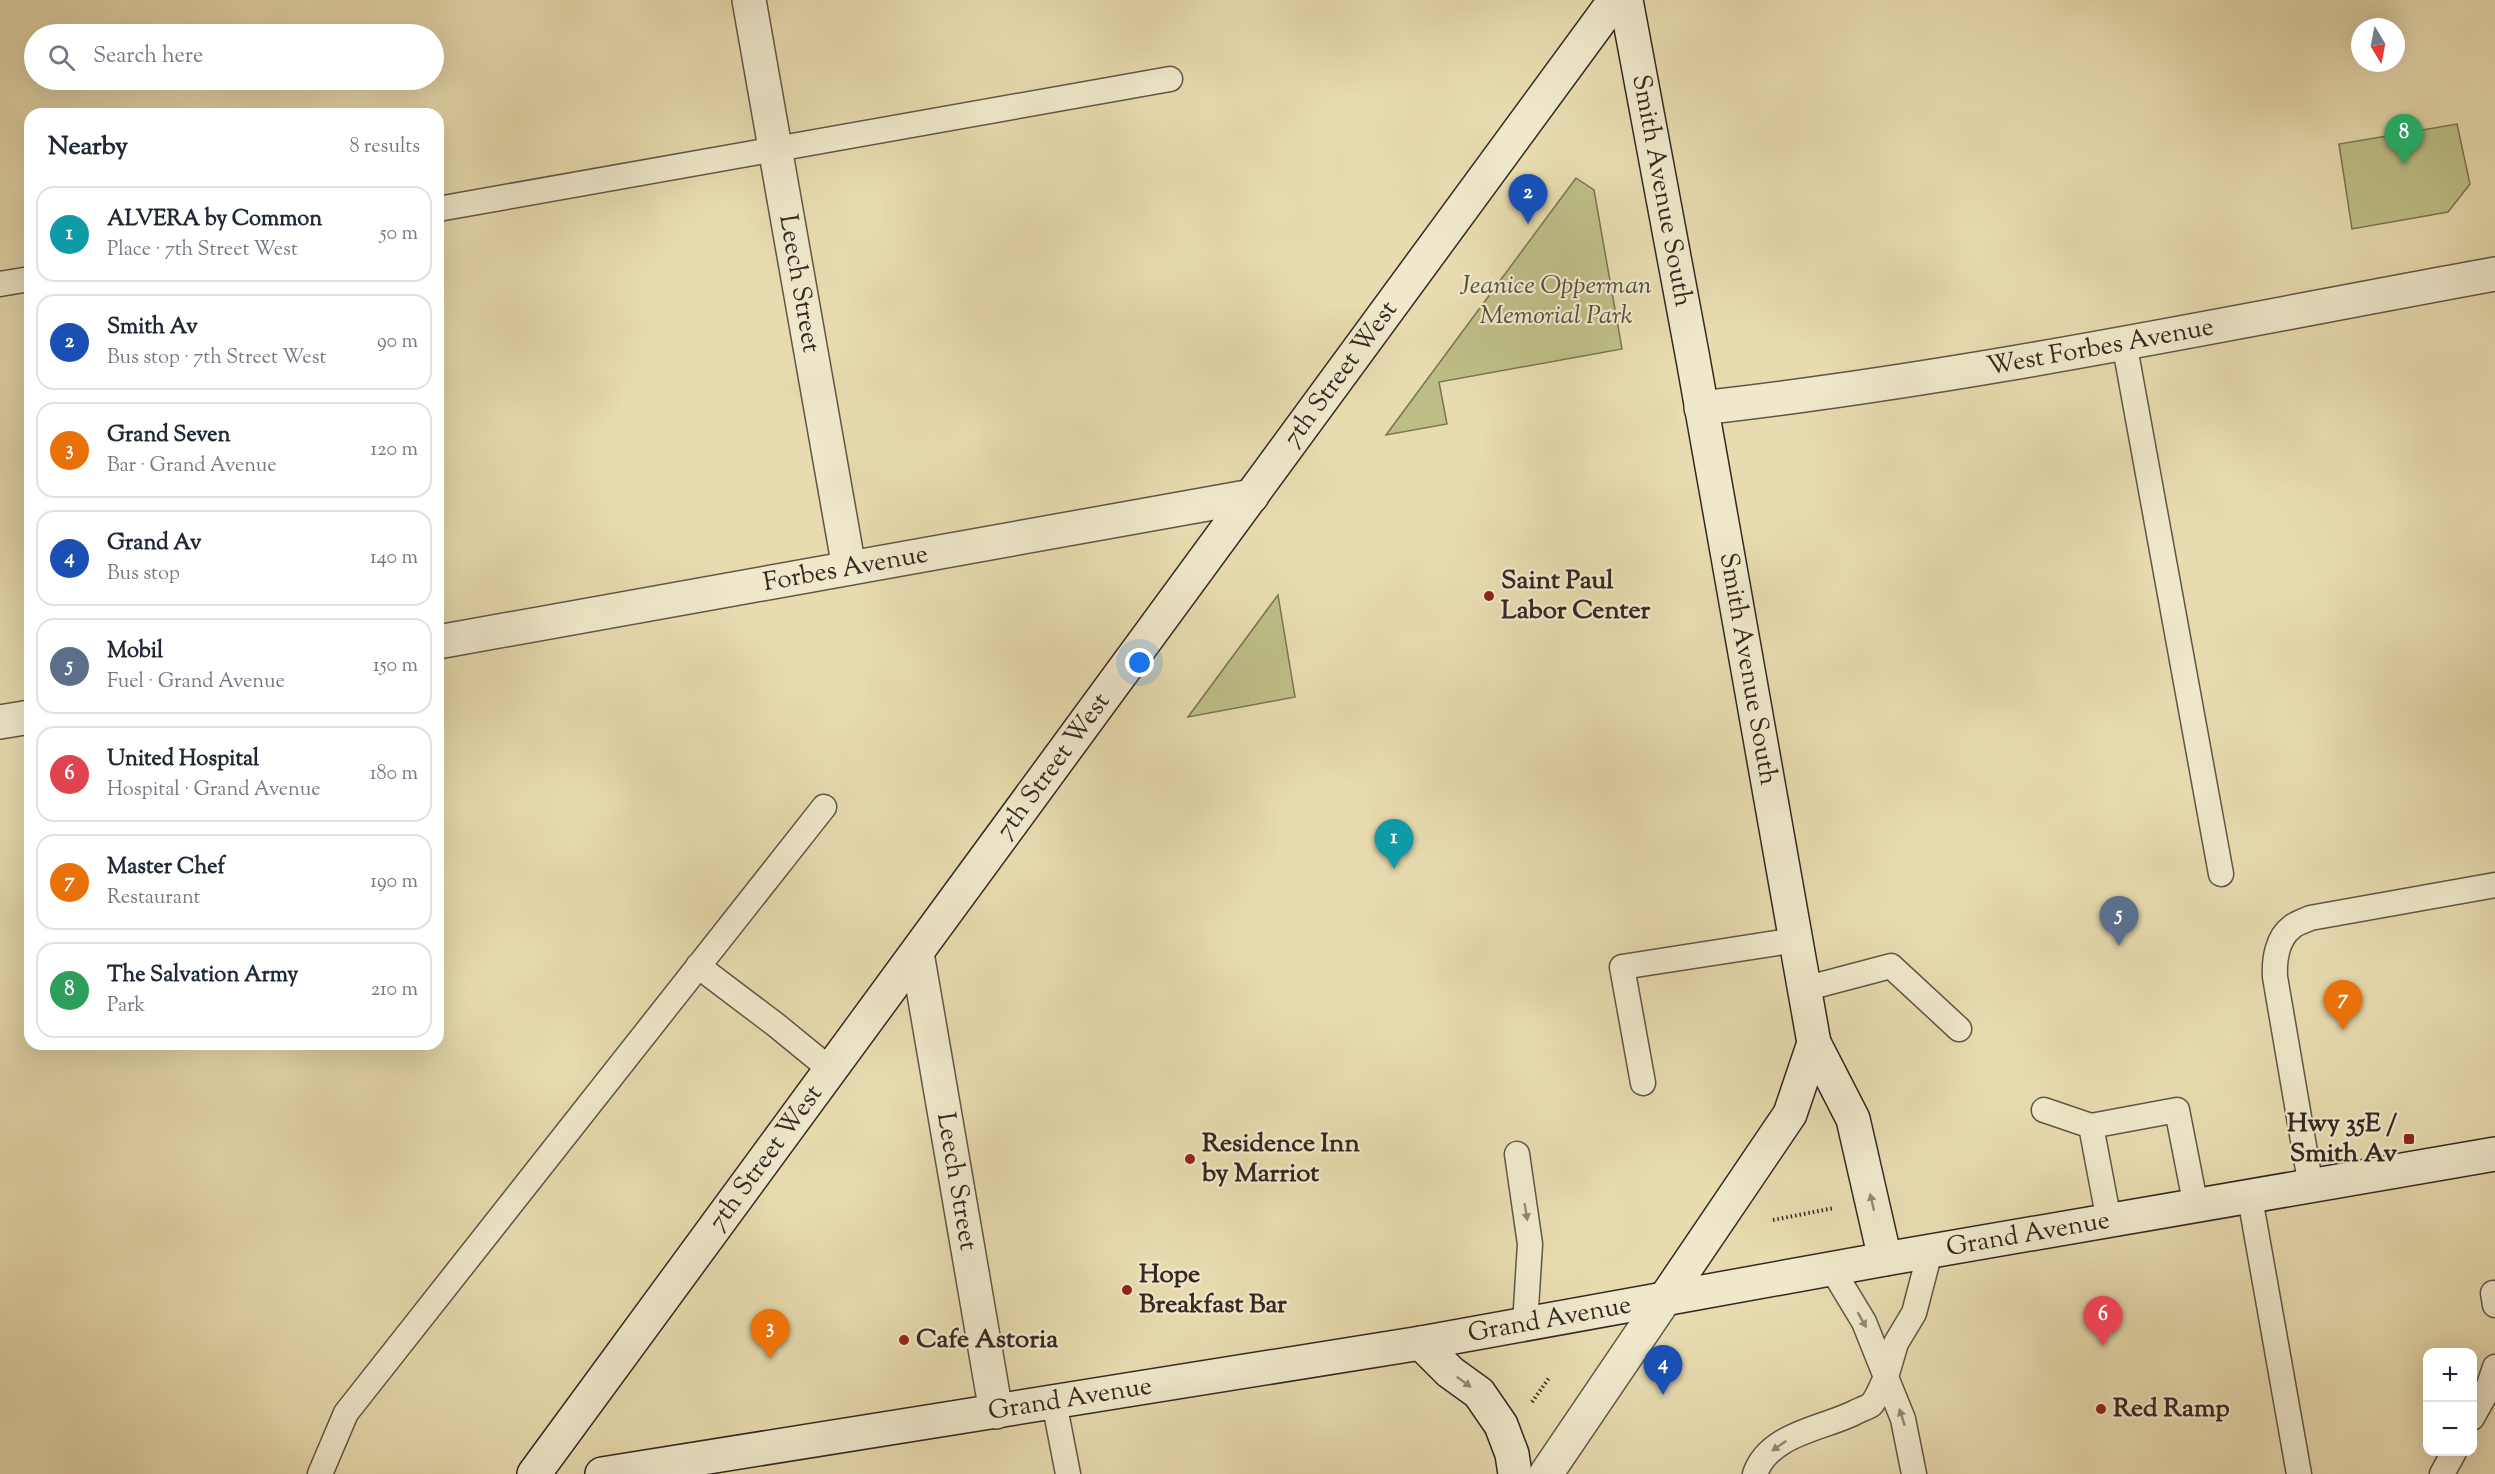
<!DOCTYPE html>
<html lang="en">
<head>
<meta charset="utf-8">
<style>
	:root { --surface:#fff; --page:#f2f2f3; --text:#1f2937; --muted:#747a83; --line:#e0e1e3; --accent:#d93025 }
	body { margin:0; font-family:"Sorts Mill Goudy",serif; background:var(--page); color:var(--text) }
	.controls { position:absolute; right:18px; bottom:18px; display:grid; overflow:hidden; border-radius:12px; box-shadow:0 6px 24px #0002 }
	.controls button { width:54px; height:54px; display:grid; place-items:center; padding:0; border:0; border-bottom:2px solid var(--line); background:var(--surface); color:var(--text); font:30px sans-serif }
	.compass { position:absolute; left:2351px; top:18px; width:54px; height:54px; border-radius:50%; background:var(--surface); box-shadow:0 6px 24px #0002; rotate:170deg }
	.you { position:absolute; left:1140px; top:663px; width:21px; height:21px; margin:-15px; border:4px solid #fff; border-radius:50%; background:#1a73e8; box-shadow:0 0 0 9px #1a73e833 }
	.badge { display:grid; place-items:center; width:39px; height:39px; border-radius:50%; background:var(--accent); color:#fff; font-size:20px; font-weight:700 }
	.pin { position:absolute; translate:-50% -50px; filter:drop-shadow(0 2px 3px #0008) }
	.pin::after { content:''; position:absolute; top:32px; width:21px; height:18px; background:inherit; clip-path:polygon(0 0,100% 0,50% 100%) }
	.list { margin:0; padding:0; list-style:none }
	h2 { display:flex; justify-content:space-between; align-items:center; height:78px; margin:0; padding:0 24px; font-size:26px }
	h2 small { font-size:20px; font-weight:400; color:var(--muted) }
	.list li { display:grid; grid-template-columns:39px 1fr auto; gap:18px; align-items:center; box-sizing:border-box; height:96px; margin:0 12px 12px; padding:0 12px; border:2px solid var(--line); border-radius:18px }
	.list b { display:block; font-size:22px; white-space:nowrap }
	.list p { margin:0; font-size:20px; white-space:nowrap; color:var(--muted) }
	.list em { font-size:20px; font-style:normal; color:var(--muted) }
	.icon { flex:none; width:33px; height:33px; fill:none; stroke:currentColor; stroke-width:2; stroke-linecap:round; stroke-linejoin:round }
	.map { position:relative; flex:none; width:2495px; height:1474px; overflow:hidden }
	.search { position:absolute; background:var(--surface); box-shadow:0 6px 24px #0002; left:24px; top:24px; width:420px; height:66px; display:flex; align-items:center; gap:15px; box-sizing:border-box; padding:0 21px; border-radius:33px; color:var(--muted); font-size:22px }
	.panel { position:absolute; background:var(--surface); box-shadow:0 6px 24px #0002; left:24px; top:108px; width:420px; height:942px; border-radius:18px }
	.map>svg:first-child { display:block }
	.green { fill:#bdbe86; stroke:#7a7354; stroke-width:1.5 }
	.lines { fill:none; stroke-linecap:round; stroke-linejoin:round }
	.lane-casing { stroke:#625546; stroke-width:27 }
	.street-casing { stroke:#625546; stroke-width:36 }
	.secondary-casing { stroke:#362823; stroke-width:36 }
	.path { stroke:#362823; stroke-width:4; stroke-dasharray:1.5 3; stroke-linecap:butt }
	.lane { stroke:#efe8cb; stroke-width:24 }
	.street { stroke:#efe8cb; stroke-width:33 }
	.secondary { stroke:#efe8cb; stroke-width:33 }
	.oneway { fill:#928877 }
	.poi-dot { fill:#8f2418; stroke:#efe8cb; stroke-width:2 }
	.labels { text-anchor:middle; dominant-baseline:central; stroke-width:4.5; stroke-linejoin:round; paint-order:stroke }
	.street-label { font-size:26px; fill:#362823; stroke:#efe8cb }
	.park-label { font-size:26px; font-style:italic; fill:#584e3c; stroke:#efe8cb }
	.poi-label { font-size:26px; font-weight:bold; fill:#362823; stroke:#efe8cb; text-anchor:start }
</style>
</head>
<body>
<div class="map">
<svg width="2495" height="1474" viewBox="0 0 2495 1474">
	<rect width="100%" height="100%" fill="#e7dbaf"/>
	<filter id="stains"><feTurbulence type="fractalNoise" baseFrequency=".00333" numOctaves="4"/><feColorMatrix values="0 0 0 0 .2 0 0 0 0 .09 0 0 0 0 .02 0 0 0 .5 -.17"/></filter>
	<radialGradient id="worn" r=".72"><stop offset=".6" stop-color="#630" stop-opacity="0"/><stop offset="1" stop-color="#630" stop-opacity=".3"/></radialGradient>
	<g class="green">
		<path d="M 2457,124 L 2470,184 L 2448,212 L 2352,229 L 2339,144 Z"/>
		<path d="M 1576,178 L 1594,190 L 1622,349 L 1439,382 L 1447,424 L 1386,435 Z"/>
		<path d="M 1278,595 L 1295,697 L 1188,717 Z"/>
	</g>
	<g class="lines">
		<g class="lane-casing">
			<g id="lane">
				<path d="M 438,209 L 1170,79"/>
				<path d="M 0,284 L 30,279"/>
				<path d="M 2124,342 L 2221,874"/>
				<path d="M 698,966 L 776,1025 L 831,1070"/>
				<path d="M 1804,989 L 1891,966 L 1959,1029"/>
				<path d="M 1643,1083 L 1622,967 L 1796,940"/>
				<path d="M 2044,1110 L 2091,1126 L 2109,1221"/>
				<path d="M 2091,1126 L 2177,1110 L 2196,1207"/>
				<path d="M 1517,1154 L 1530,1244 L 1525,1324"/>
				<path d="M 2311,1187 L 2275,977 C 2274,960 2277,938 2292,927 C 2296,923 2304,921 2310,918 L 2495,885"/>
				<path d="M 2250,1198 L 2299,1474"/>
				<path d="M 2493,1293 L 2495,1305"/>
				<path d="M 1054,1402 L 1068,1474"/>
				<path d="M 2472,1418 L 2487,1391 L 2495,1367"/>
				<path d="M 320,1474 L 346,1413 L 824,807"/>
				<path d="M 1755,1474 C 1769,1434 1821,1429 1854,1413 C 1859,1410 1866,1408 1871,1405 C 1877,1399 1882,1385 1886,1377 L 1864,1322 L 1832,1269"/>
				<path d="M 1914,1474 L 1903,1419 L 1886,1377 L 1896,1343 L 1914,1313 L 1930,1252"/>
				<path d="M 2442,1474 L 2454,1452"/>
			</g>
		</g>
		<g class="street-casing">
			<g id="street">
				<path id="s1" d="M 749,0 L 849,568"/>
				<path id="s2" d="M 1701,408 C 1968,378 2232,322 2495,274"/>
				<path id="s3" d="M 438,642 L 1252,496"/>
				<path d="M 0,722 L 30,717"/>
				<path id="s4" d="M 917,953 L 996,1412"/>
				<path d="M 1546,1474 L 1664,1300"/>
			</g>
		</g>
		<g class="secondary-casing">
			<g id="secondary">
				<path id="s5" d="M 1626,0 L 1693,359 L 1814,1043 L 1790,1114 L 1664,1300"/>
				<path d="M 1814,1043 L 1853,1119 L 1885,1259"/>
				<path d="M 1421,1343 L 1450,1372 L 1479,1393 L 1501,1425 L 1512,1454 L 1515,1474"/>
				<path id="s6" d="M 534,1474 L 1615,0"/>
				<path id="s7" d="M 602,1474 L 1421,1343 L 1885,1259 L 2495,1154"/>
			</g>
		</g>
		<g class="path">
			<path d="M 1773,1220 L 1834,1208"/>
			<path d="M 1532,1402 L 1549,1378"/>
		</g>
		<use href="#lane" class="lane"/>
		<use href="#street" class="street"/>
		<use href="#secondary" class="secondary"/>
	</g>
	<defs><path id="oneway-solid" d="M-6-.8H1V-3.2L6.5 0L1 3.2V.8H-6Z" transform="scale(1.5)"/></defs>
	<g class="oneway">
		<use href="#oneway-solid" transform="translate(1872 1202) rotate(-103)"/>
		<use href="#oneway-solid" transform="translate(1526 1212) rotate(81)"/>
		<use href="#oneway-solid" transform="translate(1862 1320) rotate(61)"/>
		<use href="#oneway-solid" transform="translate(1464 1382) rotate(36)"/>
		<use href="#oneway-solid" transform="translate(1902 1417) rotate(-108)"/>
		<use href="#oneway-solid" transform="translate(1779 1446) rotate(145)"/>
	</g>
	<g class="poi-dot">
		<circle cx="1489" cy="596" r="6"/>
		<rect x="2403" y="1133" width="12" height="12" rx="3"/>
		<circle cx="1190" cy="1159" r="6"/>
		<circle cx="1127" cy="1290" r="6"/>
		<circle cx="904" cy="1340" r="6"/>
		<circle cx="2101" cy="1409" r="6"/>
	</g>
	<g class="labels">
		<g class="street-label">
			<text stroke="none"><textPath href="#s5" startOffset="194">Smith Avenue South</textPath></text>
			<text stroke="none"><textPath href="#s1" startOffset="288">Leech Street</textPath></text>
			<text stroke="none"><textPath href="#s2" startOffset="404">West Forbes Avenue</textPath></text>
			<text stroke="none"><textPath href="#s6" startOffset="1364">7th Street West</textPath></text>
			<text stroke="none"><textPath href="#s3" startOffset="414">Forbes Avenue</textPath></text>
			<text stroke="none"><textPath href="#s5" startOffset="680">Smith Avenue South</textPath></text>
			<text stroke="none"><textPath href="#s6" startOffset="878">7th Street West</textPath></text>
			<text stroke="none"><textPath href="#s6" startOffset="392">7th Street West</textPath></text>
			<text stroke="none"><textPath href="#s4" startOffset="232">Leech Street</textPath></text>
			<text stroke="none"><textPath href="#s7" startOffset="1446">Grand Avenue</textPath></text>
			<text stroke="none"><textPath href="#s7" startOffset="960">Grand Avenue</textPath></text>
			<text stroke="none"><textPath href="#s7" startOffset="474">Grand Avenue</textPath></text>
		</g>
		<g class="park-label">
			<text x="1556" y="286">Jeanice Opperman<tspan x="1556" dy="30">Memorial Park</tspan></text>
		</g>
		<g class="poi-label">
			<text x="1501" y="581">Saint Paul<tspan x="1501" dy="30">Labor Center</tspan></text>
			<text x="2397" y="1124" text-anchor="end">Hwy 35E /<tspan x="2397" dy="30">Smith Av</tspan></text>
			<text x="1202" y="1144">Residence Inn<tspan x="1202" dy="30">by Marriot</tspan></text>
			<text x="1139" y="1275">Hope<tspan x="1139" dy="30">Breakfast Bar</tspan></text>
			<text x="916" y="1340">Cafe Astoria</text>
			<text x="2113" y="1409">Red Ramp</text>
		</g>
	</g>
	<rect width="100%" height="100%" filter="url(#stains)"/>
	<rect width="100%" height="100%" fill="url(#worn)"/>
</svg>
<div class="controls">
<button>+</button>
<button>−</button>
</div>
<svg class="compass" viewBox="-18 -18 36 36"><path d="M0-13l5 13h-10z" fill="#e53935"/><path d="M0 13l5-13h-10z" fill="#747a83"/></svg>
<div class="you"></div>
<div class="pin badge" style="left:1394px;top:869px;background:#0f9aa8">1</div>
<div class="pin badge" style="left:1528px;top:224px;background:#1a4fb4">2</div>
<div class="pin badge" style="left:770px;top:1359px;background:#e8710a">3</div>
<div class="pin badge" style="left:1663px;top:1395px;background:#1a4fb4">4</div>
<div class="pin badge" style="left:2119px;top:946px;background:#5c6f8a">5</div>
<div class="pin badge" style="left:2103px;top:1346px;background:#e0444e">6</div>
<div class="pin badge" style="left:2343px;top:1030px;background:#e8710a">7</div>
<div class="pin badge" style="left:2404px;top:164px;background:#2e9e5b">8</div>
<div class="search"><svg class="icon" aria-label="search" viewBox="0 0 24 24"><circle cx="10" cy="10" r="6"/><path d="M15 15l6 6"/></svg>Search here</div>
<section class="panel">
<h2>Nearby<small>8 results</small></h2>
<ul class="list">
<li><span class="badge" style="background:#0f9aa8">1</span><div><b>ALVERA by Common</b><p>Place · 7th Street West</p></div><em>50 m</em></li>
<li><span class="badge" style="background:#1a4fb4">2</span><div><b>Smith Av</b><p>Bus stop · 7th Street West</p></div><em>90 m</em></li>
<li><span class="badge" style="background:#e8710a">3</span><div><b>Grand Seven</b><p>Bar · Grand Avenue</p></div><em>120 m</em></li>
<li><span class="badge" style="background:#1a4fb4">4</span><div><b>Grand Av</b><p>Bus stop</p></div><em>140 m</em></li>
<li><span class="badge" style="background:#5c6f8a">5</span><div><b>Mobil</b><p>Fuel · Grand Avenue</p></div><em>150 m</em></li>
<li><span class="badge" style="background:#e0444e">6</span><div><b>United Hospital</b><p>Hospital · Grand Avenue</p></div><em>180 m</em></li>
<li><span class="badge" style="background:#e8710a">7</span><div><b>Master Chef</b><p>Restaurant</p></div><em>190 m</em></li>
<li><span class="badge" style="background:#2e9e5b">8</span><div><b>The Salvation Army</b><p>Park</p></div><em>210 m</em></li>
</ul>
</section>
</div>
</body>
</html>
